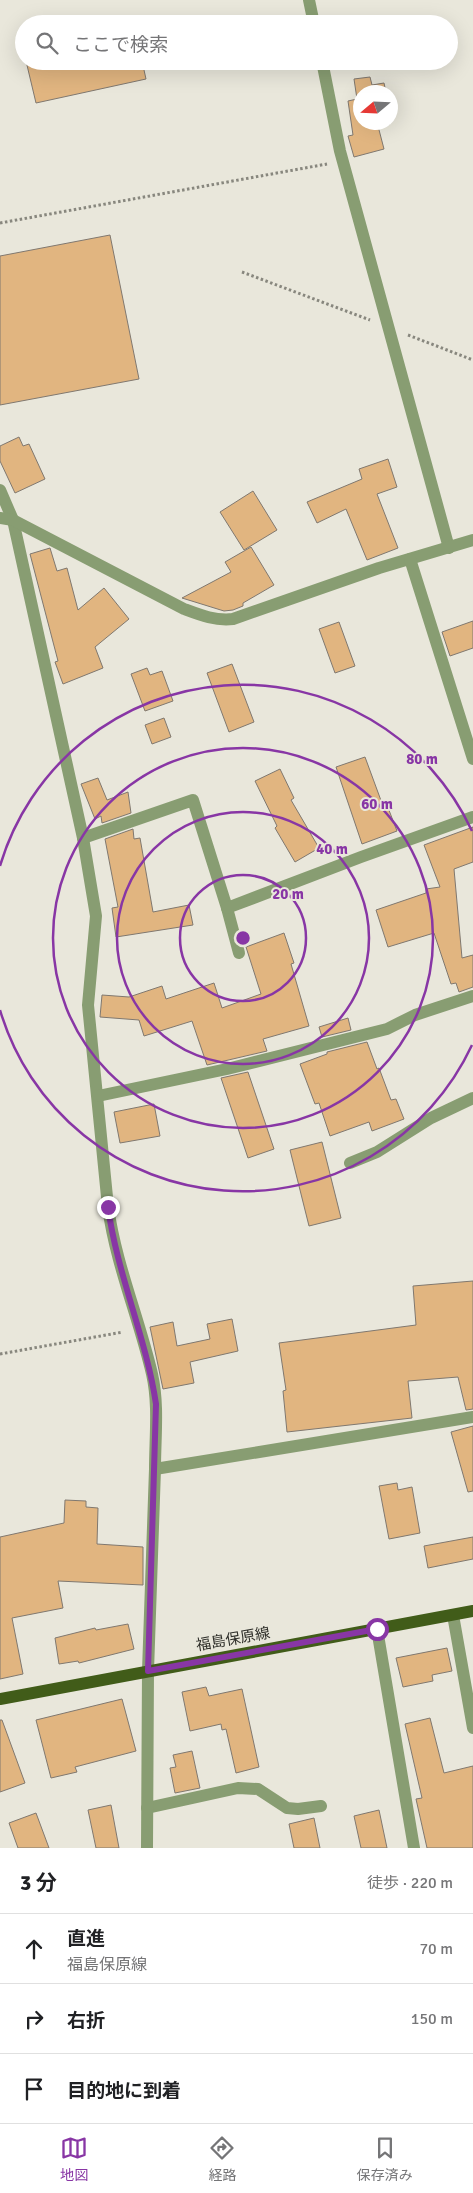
<!DOCTYPE html>
<html lang="ja">
<head>
<meta charset="utf-8">
<style>
	:root { --surface:#fff; --page:#f6f6f6; --text:#202124; --muted:#757577; --line:#e0e0e0; --accent:#8836a5 }
	body { margin:0; font-family:Signika,"Noto Sans JP",sans-serif; background:var(--page); color:var(--text) }
	.compass { position:absolute; left:353px; top:85px; width:45px; height:45px; border-radius:50%; background:var(--surface); box-shadow:0 5px 20px #0002; rotate:251deg }
	.stop { position:absolute; width:15px; height:15px; margin:-11px; border:4px solid #8836a5; border-radius:50%; background:#fff }
	.stop.end { background:#8836a5; border-color:#fff; box-shadow:0 1px 5px #0008 }
	.list { margin:0; padding:0; list-style:none }
	h2 { display:flex; justify-content:space-between; align-items:center; height:65px; margin:0; padding:0 20px; font-size:21px }
	h2 small { font-size:16px; font-weight:400; color:var(--muted) }
	.list li { display:grid; grid-template-columns:32px 1fr auto; gap:15px; align-items:center; box-sizing:border-box; height:70px; padding:0 20px; border-top:1px solid var(--line) }
	.list b { display:block; font-size:19px; white-space:nowrap }
	.list p { margin:0; font-size:16px; white-space:nowrap; color:var(--muted) }
	.list em { font-size:16px; font-style:normal; color:var(--muted) }
	.icon { flex:none; width:28px; height:28px; fill:none; stroke:currentColor; stroke-width:2; stroke-linecap:round; stroke-linejoin:round }
	.map { position:relative; flex:none; width:473px; height:1848px; overflow:hidden }
	.search { position:absolute; background:var(--surface); box-shadow:0 5px 20px #0002; left:15px; right:15px; top:15px; height:55px; display:flex; align-items:center; gap:12px; box-sizing:border-box; padding:0 18px; border-radius:28px; color:var(--muted); font-size:19px }
	.sheet { height:275px; background:var(--surface) }
	nav { display:flex; justify-content:space-around; align-items:center; box-sizing:border-box; height:70px; border-top:1px solid var(--line); background:var(--surface); font-size:14px; color:var(--muted) }
	nav a { display:grid; justify-items:center; gap:2px }
	nav .on { color:var(--accent) }
	.map>svg:first-child { display:block }
	.building { fill:#e1b580; stroke:#80786f }
	.lines { fill:none; stroke-linecap:round; stroke-linejoin:round }
	.path { stroke:#88877e; stroke-width:3; stroke-dasharray:2.5 2.5; stroke-linecap:butt }
	.minor { stroke:#889d72; stroke-width:12 }
	.major { stroke:#415c19; stroke-width:12 }
	.route { stroke:#8836a5; stroke-width:6 }
	.ring { fill:none; stroke:#8836a5; stroke-width:2.5 }
	.labels { text-anchor:middle; dominant-baseline:central; stroke-width:4; stroke-linejoin:round; paint-order:stroke }
	.street-label { font-size:15px; fill:#2e2e29; stroke:#e9e7db }
	.centre { fill:#8836a5; stroke:#e9e7db; stroke-width:2.5 }
	.ring-label { font-size:15px; text-anchor:middle; font-weight:bold; fill:#8836a5; stroke:#e9e7db; stroke-width:4; stroke-linejoin:round; paint-order:stroke }
</style>
</head>
<body>
<div class="map">
<svg width="473" height="1848" viewBox="0 0 473 1848">
	<rect width="100%" height="100%" fill="#e9e7db"/>
	<g class="building">
		<path d="M 26,61 L 142,61 L 146,79 L 36,103 Z"/>
		<path d="M 370,77 L 372,85 L 384,83 L 386,92 L 360,92 L 360,122 L 390,124 L 378,126 L 384,149 L 354,157 L 348,136 L 353,135 L 348,101 L 357,99 L 354,79 Z"/>
		<path d="M 110,235 L 139,379 L 0,405 L 0,256 Z"/>
		<path d="M 19,437 L 23,446 L 29,444 L 45,479 L 15,493 L 0,461 L 0,446 Z"/>
		<path d="M 388,459 L 397,487 L 377,494 L 398,548 L 367,560 L 346,509 L 317,523 L 307,502 L 362,479 L 359,469 Z"/>
		<path d="M 253,491 L 277,530 L 244,550 L 220,512 Z"/>
		<path d="M 251,547 L 274,585 L 243,603 L 243,606 L 233,610 L 224,611 L 182,598 L 231,572 L 225,562 Z"/>
		<path d="M 50,548 L 57,571 L 67,568 L 78,610 L 104,588 L 129,619 L 95,647 L 103,668 L 63,684 L 55,662 L 58,661 L 30,554 Z"/>
		<path d="M 473,621 L 473,648 L 450,656 L 442,632 Z"/>
		<path d="M 339,622 L 355,666 L 335,673 L 319,629 Z"/>
		<path d="M 232,664 L 254,722 L 229,732 L 207,673 Z"/>
		<path d="M 147,668 L 150,675 L 162,671 L 173,701 L 145,711 L 131,674 Z"/>
		<path d="M 164,718 L 171,737 L 152,744 L 145,725 Z"/>
		<path d="M 365,757 L 383,806 L 387,805 L 397,831 L 362,844 L 336,767 Z"/>
		<path d="M 280,769 L 294,798 L 291,800 L 319,848 L 295,862 L 275,828 L 277,826 L 255,781 Z"/>
		<path d="M 98,778 L 107,800 L 128,792 L 131,813 L 102,823 L 101,816 L 95,819 L 81,784 Z"/>
		<path d="M 473,827 L 473,862 L 454,869 L 462,958 L 473,955 L 473,987 L 459,992 L 456,983 L 451,984 L 434,933 L 388,947 L 376,910 L 426,893 L 426,889 L 440,887 L 424,845 Z"/>
		<path d="M 133,829 L 134,839 L 140,838 L 153,912 L 189,905 L 193,925 L 116,937 L 112,908 L 118,907 L 105,839 Z"/>
		<path d="M 284,933 L 294,963 L 291,964 L 309,1026 L 263,1039 L 267,1051 L 207,1065 L 192,1021 L 144,1036 L 139,1020 L 100,1017 L 102,995 L 129,997 L 162,986 L 166,999 L 214,983 L 222,1008 L 261,994 L 246,947 Z"/>
		<path d="M 348,1018 L 351,1030 L 322,1037 L 319,1027 Z"/>
		<path d="M 367,1042 L 377,1069 L 379,1068 L 391,1100 L 396,1099 L 404,1119 L 372,1131 L 369,1122 L 330,1136 L 319,1103 L 315,1104 L 300,1064 L 327,1054 L 327,1052 Z"/>
		<path d="M 248,1072 L 274,1149 L 248,1158 L 221,1078 Z"/>
		<path d="M 154,1104 L 160,1136 L 120,1143 L 114,1112 Z"/>
		<path d="M 322,1142 L 341,1218 L 309,1226 L 290,1150 Z"/>
		<path d="M 473,1281 L 473,1409 L 466,1410 L 458,1377 L 408,1381 L 412,1418 L 287,1432 L 283,1391 L 286,1390 L 279,1343 L 416,1325 L 413,1286 Z"/>
		<path d="M 232,1319 L 238,1351 L 190,1362 L 194,1383 L 163,1389 L 150,1327 L 173,1322 L 177,1346 L 210,1339 L 207,1324 Z"/>
		<path d="M 473,1426 L 473,1491 L 468,1492 L 451,1432 Z"/>
		<path d="M 397,1483 L 398,1490 L 412,1487 L 420,1533 L 389,1539 L 379,1486 Z"/>
		<path d="M 65,1500 L 86,1501 L 86,1507 L 98,1508 L 97,1544 L 143,1547 L 143,1585 L 58,1581 L 63,1608 L 12,1618 L 23,1674 L 0,1679 L 0,1537 L 64,1523 Z"/>
		<path d="M 473,1537 L 473,1559 L 428,1568 L 424,1546 Z"/>
		<path d="M 128,1624 L 134,1649 L 79,1663 L 78,1661 L 59,1664 L 55,1638 L 95,1628 L 96,1630 Z"/>
		<path d="M 447,1648 L 452,1671 L 432,1675 L 433,1681 L 403,1687 L 396,1658 Z"/>
		<path d="M 206,1687 L 209,1696 L 242,1689 L 259,1767 L 236,1773 L 226,1729 L 222,1730 L 221,1724 L 190,1731 L 182,1692 Z"/>
		<path d="M 122,1699 L 136,1751 L 75,1767 L 77,1772 L 51,1778 L 36,1720 Z"/>
		<path d="M 430,1718 L 444,1773 L 473,1766 L 473,1848 L 427,1848 L 416,1799 L 422,1798 L 405,1724 Z"/>
		<path d="M 0,1720 L 2,1720 L 25,1783 L 0,1792 Z"/>
		<path d="M 192,1751 L 200,1788 L 175,1793 L 170,1768 L 176,1767 L 173,1755 Z"/>
		<path d="M 111,1805 L 119,1848 L 96,1848 L 88,1810 Z"/>
		<path d="M 379,1810 L 387,1848 L 361,1848 L 354,1816 Z"/>
		<path d="M 36,1813 L 49,1848 L 18,1848 L 9,1823 Z"/>
		<path d="M 314,1818 L 320,1848 L 294,1848 L 289,1824 Z"/>
	</g>
	<g class="lines">
		<g class="path">
			<path d="M 0,223 L 327,164"/>
			<path d="M 242,272 L 370,320"/>
			<path d="M 408,335 L 473,360"/>
			<path d="M 0,1354 L 123,1332"/>
		</g>
		<g class="minor">
			<path d="M 309,0 L 314,24"/>
			<path d="M 322,61 L 340,151 L 449,548"/>
			<path d="M 0,490 L 13,520 L 83,838 L 96,916 L 88,1005 L 108,1207 C 116,1265 139,1318 152,1374 C 159,1405 155,1437 155,1469 L 473,1417"/>
			<path d="M 0,518 L 13,520 L 184,609 C 200,615 215,621 233,619 L 379,568 L 473,540"/>
			<path d="M 410,559 L 473,759"/>
			<path d="M 83,838 L 193,800 L 227,908 L 239,953"/>
			<path d="M 227,908 L 361,857 L 473,817"/>
			<path d="M 98,1096 L 227,1069 L 387,1029 L 415,1015 L 473,996"/>
			<path d="M 350,1163 L 377,1152 L 431,1118 L 473,1098"/>
			<path d="M 453,1615 L 473,1728"/>
			<path d="M 377,1629 L 414,1848"/>
			<path d="M 147,1808 L 238,1788 L 258,1789 L 287,1808 L 298,1809 L 321,1806"/>
			<path d="M 147,1848 L 148,1671 L 155,1469"/>
		</g>
		<path class="major" d="M 0,1699 L 473,1611"/>
	</g>
	<g class="lines">
		<path class="route" d="M 108,1207 C 117,1274 146,1337 156,1404 L 148,1671 L 377,1629"/>
	</g>
	<g class="ring">
		<circle cx="243" cy="938" r="63"/>
		<circle cx="243" cy="938" r="126"/>
		<circle cx="243" cy="938" r="190"/>
		<path d="M472 1045A253 253 0 0 1 0 1010M0 866A253 253 0 0 1 472 831"/>
	</g>
	<g class="labels">
		<g class="street-label">
			<text transform="translate(233 1639) rotate(-10)">福島保原線</text>
		</g>
	</g>
	<circle cx="243" cy="938" r="8" class="centre"/>
	<g class="ring-label">
		<text x="422" y="764">80 m</text>
		<text x="377" y="809">60 m</text>
		<text x="332" y="854">40 m</text>
		<text x="288" y="899">20 m</text>
	</g>
</svg>
<svg class="compass" viewBox="-18 -18 36 36"><path d="M0-13l5 13h-10z" fill="#e53935"/><path d="M0 13l5-13h-10z" fill="#757577"/></svg>
<div class="stop" style="left:377px;top:1629px"></div>
<div class="stop end" style="left:108px;top:1207px"></div>
<div class="search"><svg class="icon" aria-label="search" viewBox="0 0 24 24"><circle cx="10" cy="10" r="6"/><path d="M15 15l6 6"/></svg>ここで検索</div>
</div>
<section class="sheet">
<h2>3 分<small>徒歩 · 220 m</small></h2>
<ul class="list">
<li><svg class="icon" aria-label="ahead" viewBox="0 0 24 24"><path d="M12 20V5M6 11l6-6 6 6"/></svg><div><b>直進</b><p>福島保原線</p></div><em>70 m</em></li>
<li><svg class="icon" aria-label="right" viewBox="0 0 24 24"><path d="M7 20v-9h11M14 6l5 5-5 5"/></svg><div><b>右折</b></div><em>150 m</em></li>
<li><svg class="icon" aria-label="arrive" viewBox="0 0 24 24"><path d="M6 21V4h12l-3 4 3 4H6"/></svg><div><b>目的地に到着</b></div></li>
</ul>
</section>
<nav>
<a class="on"><svg class="icon" aria-label="map" viewBox="0 0 24 24"><path d="M3 6l6-2 6 2 6-2v14l-6 2-6-2-6 2zM9 4v14M15 6v14"/></svg>地図</a>
<a><svg class="icon" aria-label="directions" viewBox="0 0 24 24"><path d="M12 3l9 9-9 9-9-9zM9 14v-3h6M13 9l2 2-2 2"/></svg>経路</a>
<a><svg class="icon" aria-label="saved" viewBox="0 0 24 24"><path d="M7 4h10v16l-5-4-5 4z"/></svg>保存済み</a>
</nav>
</body>
</html>
